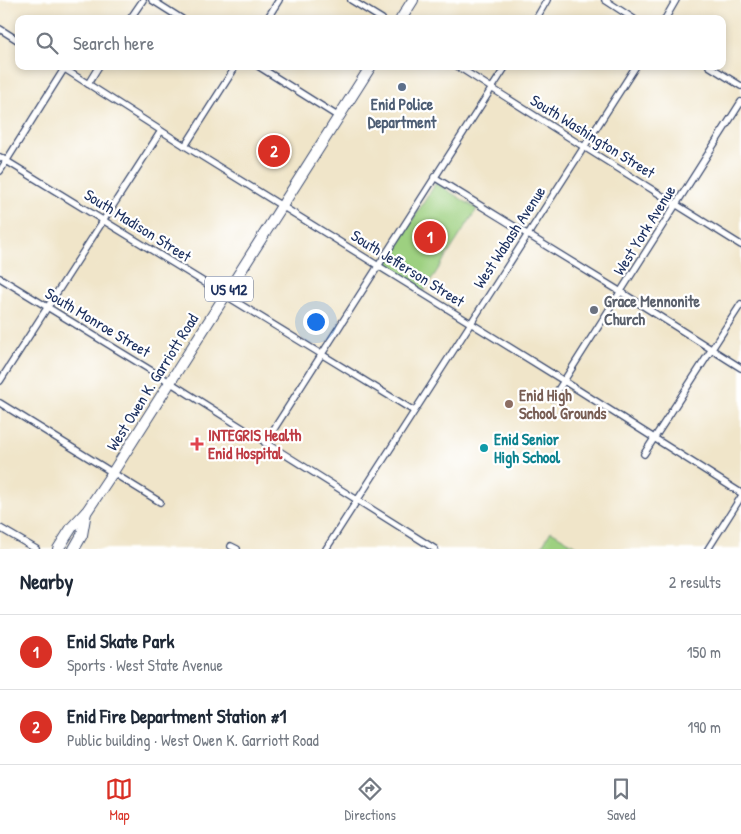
<!DOCTYPE html>
<html lang="en">
<head>
<meta charset="utf-8">
<style>
	:root { --surface:#fff; --page:#f2f2f3; --text:#1f2937; --muted:#747a83; --line:#e0e1e3; --accent:#d93025 }
	body { margin:0; font-family:"Patrick Hand",sans-serif; background:var(--page); color:var(--text) }
	.you { position:absolute; left:315px; top:321px; width:18px; height:18px; margin:-12px; border:4px solid #fff; border-radius:50%; background:#1a73e8; box-shadow:0 0 0 8px #1a73e833 }
	.badge { display:grid; place-items:center; width:32px; height:32px; border-radius:50%; background:var(--accent); color:#fff; font-size:16px; font-weight:700 }
	.pin { position:absolute; translate:-50% -50%; border:2px solid #fff; box-shadow:0 1px 5px #0006 }
	.list { margin:0; padding:0; list-style:none }
	h2 { display:flex; justify-content:space-between; align-items:center; height:65px; margin:0; padding:0 20px; font-size:21px }
	h2 small { font-size:16px; font-weight:400; color:var(--muted) }
	.list li { display:grid; grid-template-columns:32px 1fr auto; gap:15px; align-items:center; box-sizing:border-box; height:75px; padding:0 20px; border-top:1px solid var(--line) }
	.list b { display:block; font-size:19px; white-space:nowrap }
	.list p { margin:0; font-size:16px; white-space:nowrap; color:var(--muted) }
	.list em { font-size:16px; font-style:normal; color:var(--muted) }
	.icon { flex:none; width:28px; height:28px; fill:none; stroke:currentColor; stroke-width:2; stroke-linecap:round; stroke-linejoin:round }
	.map { position:relative; flex:none; width:741px; height:549px; overflow:hidden }
	.search { position:absolute; background:var(--surface); box-shadow:0 2px 8px #0003; left:15px; right:15px; top:15px; height:55px; display:flex; align-items:center; gap:12px; box-sizing:border-box; padding:0 18px; border-radius:10px; color:var(--muted); font-size:19px }
	.sheet { height:215px; background:var(--surface) }
	nav { display:flex; justify-content:space-around; align-items:center; box-sizing:border-box; height:70px; border-top:1px solid var(--line); background:var(--surface); font-size:14px; color:var(--muted) }
	nav a { display:grid; justify-items:center; gap:2px }
	nav .on { color:var(--accent) }
	.map>svg:first-child { display:block }
	.green { fill:#9dd080; stroke:#5c806f }
	.lines { fill:none; stroke-linecap:round; stroke-linejoin:round }
	.street-casing { stroke:#3b4a6e; stroke-width:8 }
	.highway-casing { stroke:#3b4a6e; stroke-width:12 }
	.street { stroke:#fff; stroke-width:5.5 }
	.highway { stroke:#fff; stroke-width:10 }
	.service-dot { fill:#5c6f8a; stroke:#fff; stroke-width:2 }
	.worship-dot { fill:#6b7280; stroke:#fff; stroke-width:2 }
	.education-dot { fill:#8d6e63; stroke:#fff; stroke-width:2 }
	.health-dot { fill:#e0444e; stroke:#fff; stroke-width:2 }
	.culture-dot { fill:#0f9aa8; stroke:#fff; stroke-width:2 }
	.labels { text-anchor:middle; dominant-baseline:central; stroke-width:4.5; stroke-linejoin:round; paint-order:stroke }
	.shield { fill:#fff; stroke:#5f6d8e; stroke-width:1 }
	.shield-label { font-size:15px; font-weight:bold; fill:#1b2f5e }
	.service-label { font-size:16px; font-weight:bold; fill:#4e5e75; stroke:#fff }
	.street-label { font-size:16px; fill:#1b2f5e; stroke:#fff }
	.worship-label { font-size:16px; font-weight:bold; fill:#5b616d; stroke:#fff; text-anchor:start }
	.education-label { font-size:16px; font-weight:bold; fill:#785e54; stroke:#fff; text-anchor:start }
	.health-label { font-size:16px; font-weight:bold; fill:#be3a42; stroke:#fff; text-anchor:start }
	.culture-label { font-size:16px; font-weight:bold; fill:#0d838f; stroke:#fff; text-anchor:start }
</style>
</head>
<body>
<div class="map">
<svg width="741" height="549" viewBox="0 0 741 549">
	<rect width="100%" height="100%" fill="#fff"/>
	<filter id="ink" filterUnits="userSpaceOnUse"><feTurbulence type="fractalNoise" baseFrequency=".02" numOctaves="2"/><feDisplacementMap in="SourceGraphic" scale="10" xChannelSelector="R" yChannelSelector="G"/><feConvolveMatrix kernelMatrix="1 2 1 2 8 2 1 2 1" color-interpolation-filters="sRGB"/></filter>
	<filter id="wash" filterUnits="userSpaceOnUse"><feTurbulence type="fractalNoise" baseFrequency=".0096" numOctaves="4" result="noise"/><feDisplacementMap in="SourceGraphic" scale="20" xChannelSelector="R" yChannelSelector="G"/><feGaussianBlur stdDeviation="1.12" result="paint"/><feColorMatrix in="noise" values="0 0 0 0 0 0 0 0 0 0 0 0 0 0 0 0 0 1.4 0 .05"/><feComposite in="paint" operator="in"/></filter>
	<g filter="url(#wash)">
		<rect width="100%" height="100%" fill="#f0e5c9"/>
		<g class="green">
			<path d="M 436,183 L 477,209 L 424,291 L 384,265 Z"/>
			<path d="M 551,531 L 581,549 L 540,549 Z"/>
		</g>
	</g>
	<g filter="url(#ink)">
		<g class="lines">
			<g class="street-casing">
				<g id="street">
					<path d="M 152,0 L 182,19"/>
					<path d="M 351,0 L 382,19"/>
					<path d="M 605,0 L 634,19"/>
					<path d="M 130,19 L 143,0"/>
					<path d="M 267,19 L 279,0"/>
					<path d="M 536,19 L 547,0"/>
					<path d="M 665,19 L 676,0"/>
					<path d="M 0,29 L 19,41"/>
					<path d="M 60,66 L 185,146 L 564,381 L 741,493"/>
					<path d="M 258,66 L 339,117"/>
					<path d="M 457,66 L 584,147 L 741,245"/>
					<path d="M 709,66 L 741,86"/>
					<path d="M 88,84 L 99,66"/>
					<path d="M 185,146 L 236,66"/>
					<path d="M 0,157 L 414,411"/>
					<path d="M 0,171 L 64,69"/>
					<path d="M 434,177 L 621,292 L 741,368"/>
					<path d="M 0,278 L 160,376 L 435,549"/>
					<path d="M 0,381 L 161,131"/>
					<path d="M 553,398 L 741,102"/>
					<path d="M 0,403 L 160,502"/>
					<path d="M 265,443 L 506,66"/>
					<path d="M 644,454 L 741,304"/>
					<path d="M 0,528 L 36,549"/>
					<path d="M 231,546 L 237,549"/>
					<path d="M 326,549 L 636,66"/>
					<path d="M 708,549 L 741,497"/>
				</g>
			</g>
			<g class="highway-casing">
				<g id="highway">
					<path d="M 401,19 L 413,0"/>
					<path d="M 58,549 L 72,527 L 87,511 L 113,472 L 371,66"/>
					<path d="M 74,549 L 82,535 L 86,512"/>
				</g>
			</g>
			<use href="#street" class="street"/>
			<use href="#highway" class="highway"/>
		</g>
	</g>
	<circle class="service-dot" cx="402" cy="87" r="5"/>
	<circle class="worship-dot" cx="594" cy="310" r="5"/>
	<circle class="education-dot" cx="509" cy="404" r="5"/>
	<path class="health-dot" d="M194.5 436.5h5v5h5v5h-5v5h-5v-5h-5v-5h5z"/>
	<circle class="culture-dot" cx="484" cy="448" r="5"/>
	<g class="labels">
		<rect class="shield" x="205" y="276.5" width="48" height="25" rx="4"/>
		<g class="shield-label">
			<text x="229" y="289">US 412</text>
		</g>
		<g class="service-label">
			<text x="402" y="104">Enid Police<tspan x="402" dy="18">Department</tspan></text>
		</g>
		<g class="street-label">
			<text transform="translate(593 136) rotate(32)">South Washington Street</text>
			<text transform="translate(138 225) rotate(32)">South Madison Street</text>
			<text transform="translate(644 230) rotate(-58)">West York Avenue</text>
			<text transform="translate(509 237) rotate(-57)">West Wabash Avenue</text>
			<text transform="translate(408 268) rotate(32)">South Jefferson Street</text>
			<text transform="translate(98 322) rotate(31)">South Monroe Street</text>
			<text transform="translate(152 382) rotate(-58)">West Owen K. Garriott Road</text>
		</g>
		<g class="worship-label">
			<text x="604" y="301">Grace Mennonite<tspan x="604" dy="18">Church</tspan></text>
		</g>
		<g class="education-label">
			<text x="519" y="395">Enid High<tspan x="519" dy="18">School Grounds</tspan></text>
		</g>
		<g class="health-label">
			<text x="208" y="435">INTEGRIS Health<tspan x="208" dy="18">Enid Hospital</tspan></text>
		</g>
		<g class="culture-label">
			<text x="494" y="439">Enid Senior<tspan x="494" dy="18">High School</tspan></text>
		</g>
	</g>
</svg>
<div class="you"></div>
<div class="pin badge" style="left:430px;top:237px">1</div>
<div class="pin badge" style="left:274px;top:151px">2</div>
<div class="search"><svg class="icon" aria-label="search" viewBox="0 0 24 24"><circle cx="10" cy="10" r="6"/><path d="M15 15l6 6"/></svg>Search here</div>
</div>
<section class="sheet">
<h2>Nearby<small>2 results</small></h2>
<ul class="list">
<li><span class="badge">1</span><div><b>Enid Skate Park</b><p>Sports · West State Avenue</p></div><em>150 m</em></li>
<li><span class="badge">2</span><div><b>Enid Fire Department Station #1</b><p>Public building · West Owen K. Garriott Road</p></div><em>190 m</em></li>
</ul>
</section>
<nav>
<a class="on"><svg class="icon" aria-label="map" viewBox="0 0 24 24"><path d="M3 6l6-2 6 2 6-2v14l-6 2-6-2-6 2zM9 4v14M15 6v14"/></svg>Map</a>
<a><svg class="icon" aria-label="directions" viewBox="0 0 24 24"><path d="M12 3l9 9-9 9-9-9zM9 14v-3h6M13 9l2 2-2 2"/></svg>Directions</a>
<a><svg class="icon" aria-label="saved" viewBox="0 0 24 24"><path d="M7 4h10v16l-5-4-5 4z"/></svg>Saved</a>
</nav>
</body>
</html>
